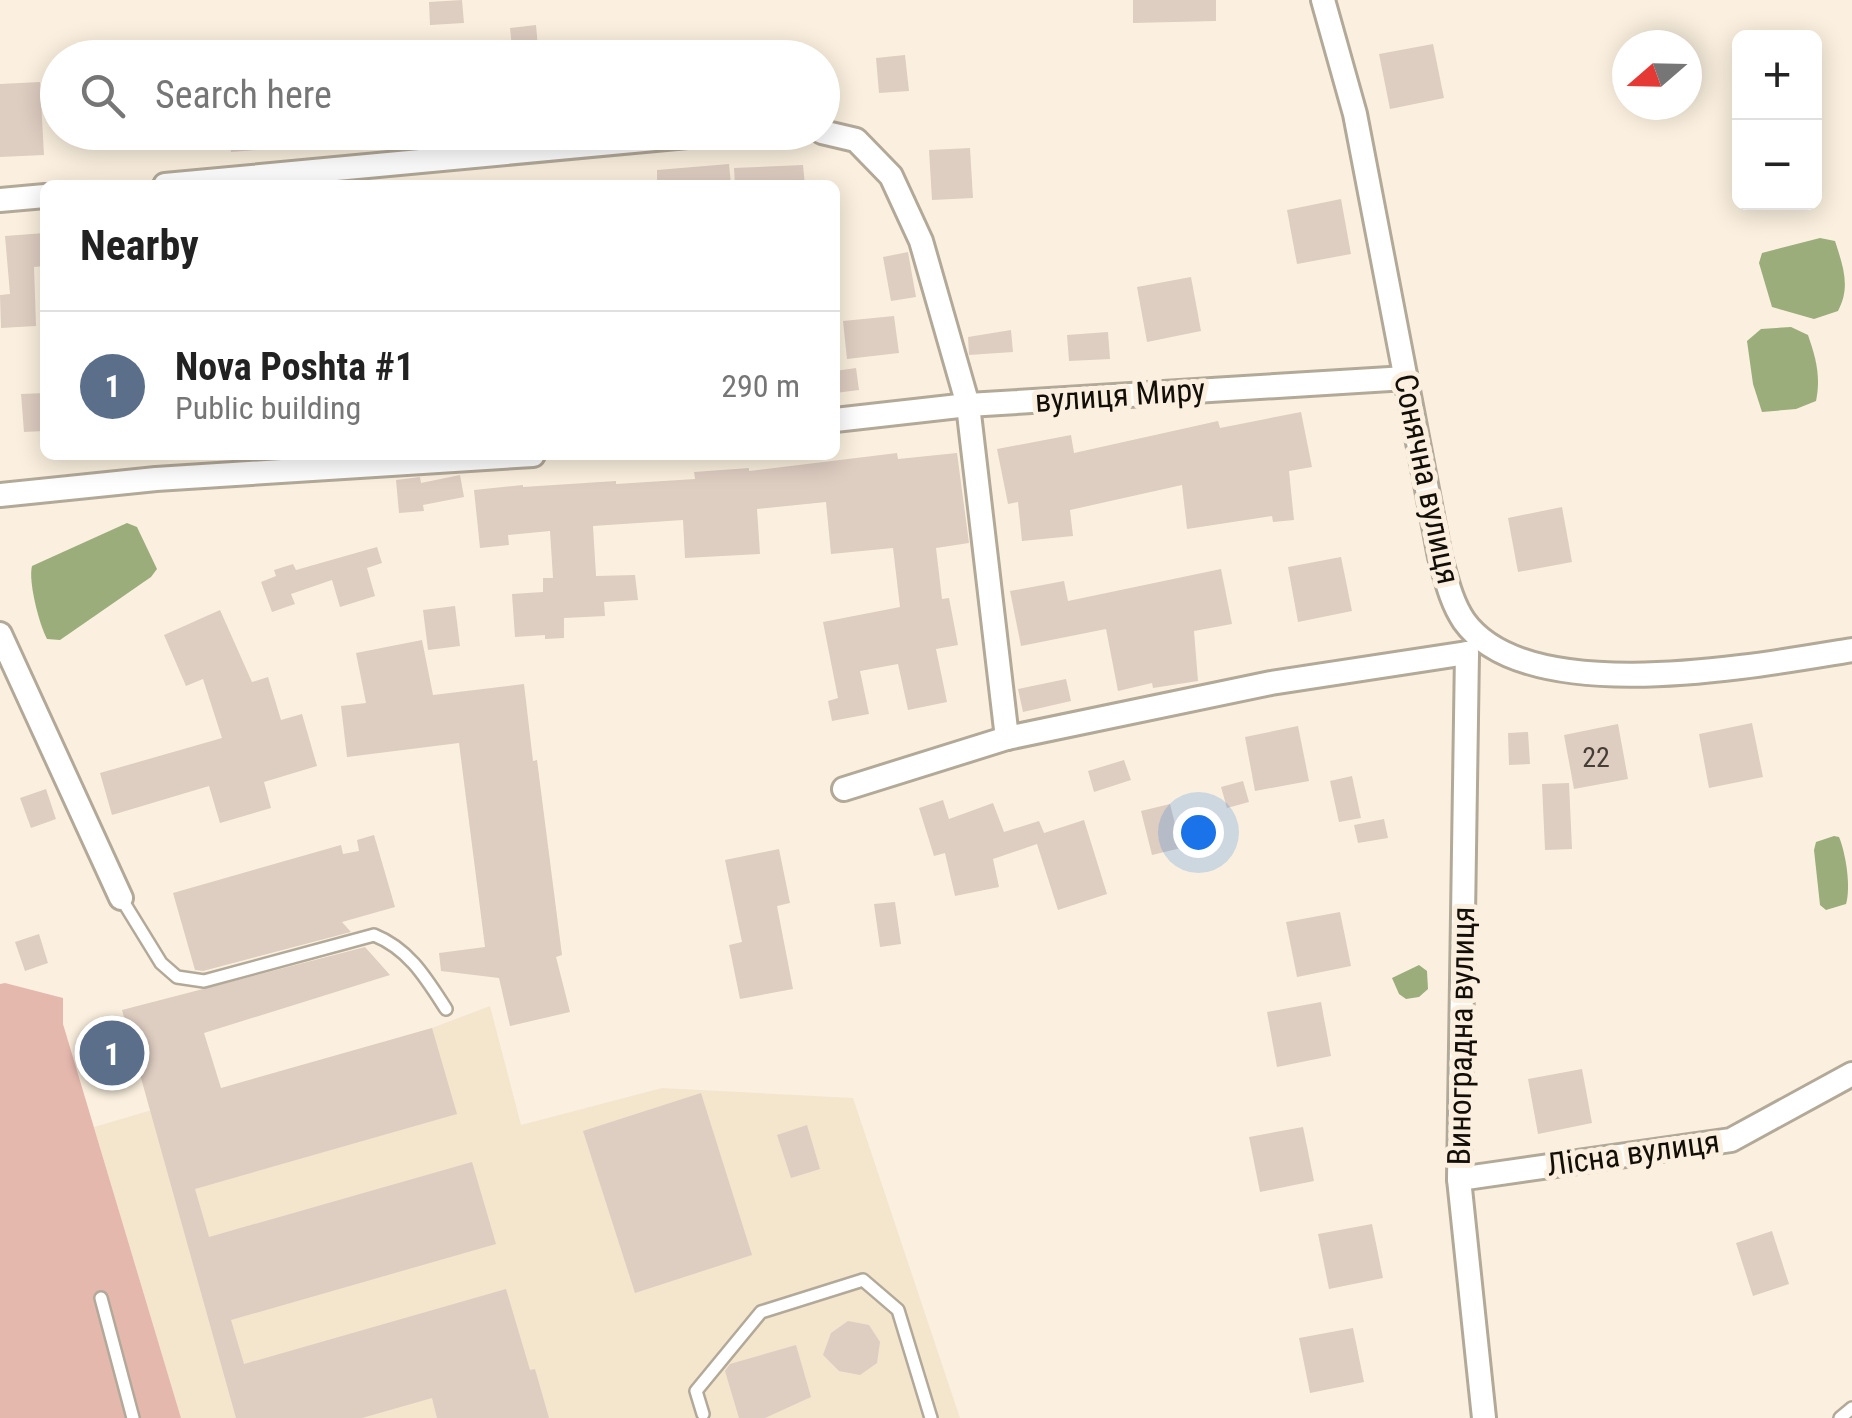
<!DOCTYPE html>
<html lang="en">
<head>
<meta charset="utf-8">
<style>
	:root { --surface:#fff; --page:#f6f6f6; --text:#222; --muted:#767676; --line:#e0e0e0; --accent:#db2777 }
	body { margin:0; font-family:"Roboto Condensed",sans-serif; background:var(--page); color:var(--text) }
	.controls { position:absolute; right:30px; top:30px; display:grid; overflow:hidden; border-radius:15px; box-shadow:0 5px 25px #0003 }
	.controls button { width:90px; height:90px; display:grid; place-items:center; padding:0; border:0; border-bottom:2px solid var(--line); background:var(--surface); color:var(--text); font:50px sans-serif }
	.compass { position:absolute; left:1612px; top:30px; width:90px; height:90px; border-radius:50%; background:var(--surface); box-shadow:0 5px 25px #0003; rotate:250deg }
	.you { position:absolute; left:1198px; top:832px; width:35px; height:35px; margin:-25px; border:8px solid #fff; border-radius:50%; background:#1a73e8; box-shadow:0 0 0 15px #1a73e833 }
	.badge { display:grid; place-items:center; width:65px; height:65px; border-radius:50%; background:var(--accent); color:#fff; font-size:32px; font-weight:700 }
	.pin { position:absolute; translate:-50% -50%; border:5px solid #fff; box-shadow:0 2px 10px #0006 }
	.list { margin:0; padding:0; list-style:none }
	h2 { display:flex; justify-content:space-between; align-items:center; height:130px; margin:0; padding:0 40px; font-size:42px }
	h2 small { font-size:32px; font-weight:400; color:var(--muted) }
	.list li { display:grid; grid-template-columns:65px 1fr auto; gap:30px; align-items:center; box-sizing:border-box; height:150px; padding:0 40px; border-top:2px solid var(--line) }
	.list b { display:block; font-size:38px; white-space:nowrap }
	.list p { margin:0; font-size:32px; white-space:nowrap; color:var(--muted) }
	.list em { font-size:32px; font-style:normal; color:var(--muted) }
	.icon { flex:none; width:55px; height:55px; fill:none; stroke:currentColor; stroke-width:2; stroke-linecap:round; stroke-linejoin:round }
	.map { position:relative; flex:none; width:1852px; height:1418px; overflow:hidden }
	.search { position:absolute; background:var(--surface); box-shadow:0 5px 25px #0003; left:40px; top:40px; width:800px; height:110px; display:flex; align-items:center; gap:25px; box-sizing:border-box; padding:0 35px; border-radius:55px; color:var(--muted); font-size:38px }
	.panel { position:absolute; background:var(--surface); box-shadow:0 5px 25px #0003; left:40px; top:180px; width:800px; height:280px; border-radius:15px }
	.map>svg:first-child { display:block }
	.built { fill:#f4e5cd }
	.green { fill:#e5b8ae }
	.water { fill:#9aad7b }
	.building { fill:#decdc1 }
	.lines { fill:none; stroke-linecap:round; stroke-linejoin:round }
	.service-casing { stroke:#b3a999; stroke-width:16 }
	.minor-casing { stroke:#b3a999; stroke-width:28 }
	.service { stroke:#fff; stroke-width:11 }
	.minor { stroke:#fff; stroke-width:22 }
	.labels { text-anchor:middle; dominant-baseline:central; stroke-width:10; stroke-linejoin:round; paint-order:stroke }
	.number-label { font-size:28px; fill:#453e36 }
	.street-label { font-size:32px; fill:#120e08; stroke:#fbf0df }
</style>
</head>
<body>
<div class="map">
<svg width="1852" height="1418" viewBox="0 0 1852 1418">
	<rect width="100%" height="100%" fill="#fbf0df"/>
	<path class="built" d="M 490,1006 L 521,1125 L 662,1088 L 853,1098 L 960,1418 L 181,1418 L 94,1127 L 432,1028 Z"/>
	<path class="green" d="M 5,983 L 63,998 L 63,1024 L 181,1418 L 0,1418 L 0,984 Z"/>
	<g class="water">
		<path d="M 1820,238 L 1835,241 C 1843,266 1851,287 1838,311 L 1814,319 L 1772,307 L 1759,263 L 1762,253 Z"/>
		<path d="M 1791,327 L 1808,335 C 1816,358 1821,377 1816,401 L 1796,409 L 1762,412 L 1753,384 L 1747,341 L 1761,329 Z"/>
		<path d="M 127,523 L 137,527 L 157,569 L 151,577 L 60,640 L 47,639 C 39,624 28,581 32,566 Z"/>
		<path d="M 1834,836 L 1839,837 C 1846,854 1851,887 1846,904 L 1826,910 L 1820,905 L 1814,850 L 1816,842 Z"/>
		<path d="M 1419,965 L 1427,971 L 1428,989 L 1419,997 L 1406,999 L 1399,994 L 1392,978 Z"/>
	</g>
	<g class="building">
		<path d="M 462,0 L 464,23 L 430,25 L 429,2 Z"/>
		<path d="M 1133,0 L 1216,0 L 1216,21 L 1133,23 Z"/>
		<path d="M 536,25 L 539,58 L 513,58 L 510,28 Z"/>
		<path d="M 1433,44 L 1444,98 L 1390,109 L 1379,54 Z"/>
		<path d="M 905,55 L 909,91 L 879,93 L 876,58 Z"/>
		<path d="M 40,82 L 44,155 L 0,157 L 0,84 Z"/>
		<path d="M 230,132 L 292,132 L 293,147 L 231,152 Z"/>
		<path d="M 970,148 L 973,198 L 932,200 L 929,150 Z"/>
		<path d="M 729,164 L 731,185 L 657,185 L 657,170 Z"/>
		<path d="M 803,165 L 805,185 L 735,185 L 734,168 Z"/>
		<path d="M 1341,199 L 1351,254 L 1297,264 L 1287,210 Z"/>
		<path d="M 45,233 L 45,266 L 34,267 L 36,326 L 1,328 L 0,295 L 10,294 L 5,236 Z"/>
		<path d="M 908,252 L 916,297 L 891,301 L 883,257 Z"/>
		<path d="M 1191,277 L 1201,331 L 1147,342 L 1137,287 Z"/>
		<path d="M 894,316 L 899,353 L 847,359 L 843,321 Z"/>
		<path d="M 1011,330 L 1013,352 L 969,355 L 968,337 Z"/>
		<path d="M 1108,332 L 1110,359 L 1069,361 L 1067,335 Z"/>
		<path d="M 856,368 L 859,390 L 835,393 L 835,371 Z"/>
		<path d="M 45,393 L 45,431 L 24,432 L 21,394 Z"/>
		<path d="M 1301,412 L 1312,467 L 1289,471 L 1294,520 L 1273,522 L 1272,516 L 1187,529 L 1182,485 L 1070,510 L 1073,536 L 1022,541 L 1018,502 L 1008,504 L 997,449 L 1071,435 L 1074,453 L 1218,421 L 1220,428 Z"/>
		<path d="M 897,453 L 898,459 L 957,453 L 969,543 L 936,548 L 942,599 L 949,598 L 958,645 L 936,649 L 947,702 L 908,710 L 898,664 L 860,671 L 869,714 L 832,721 L 828,701 L 838,698 L 823,622 L 900,607 L 893,548 L 831,554 L 826,502 L 757,509 L 760,554 L 685,558 L 683,520 L 593,526 L 596,576 L 635,575 L 638,600 L 604,602 L 605,616 L 564,618 L 564,638 L 545,639 L 545,635 L 515,637 L 512,594 L 543,592 L 543,578 L 553,578 L 550,531 L 508,535 L 509,545 L 480,548 L 474,490 L 523,485 L 523,487 L 616,481 L 616,484 L 695,479 L 694,472 L 749,468 L 749,471 Z"/>
		<path d="M 460,475 L 464,497 L 423,505 L 424,511 L 399,513 L 396,480 L 420,477 L 421,483 Z"/>
		<path d="M 1562,507 L 1572,562 L 1518,572 L 1508,518 Z"/>
		<path d="M 377,547 L 382,563 L 367,568 L 375,596 L 340,607 L 332,580 L 291,594 L 295,604 L 272,612 L 261,582 L 276,576 L 274,570 L 293,564 L 296,570 Z"/>
		<path d="M 1341,557 L 1352,611 L 1298,622 L 1288,567 Z"/>
		<path d="M 1221,569 L 1232,624 L 1194,631 L 1198,681 L 1153,688 L 1152,683 L 1118,691 L 1106,629 L 1021,646 L 1010,591 L 1064,581 L 1068,601 Z"/>
		<path d="M 455,606 L 460,646 L 428,650 L 423,610 Z"/>
		<path d="M 220,610 L 252,682 L 268,677 L 281,720 L 302,714 L 317,766 L 264,782 L 271,808 L 220,823 L 209,786 L 112,815 L 100,773 L 222,738 L 203,679 L 186,686 L 164,635 Z"/>
		<path d="M 422,640 L 433,695 L 524,684 L 533,761 L 537,760 L 562,955 L 556,957 L 570,1012 L 510,1026 L 499,978 L 441,971 L 439,953 L 485,947 L 459,743 L 347,757 L 341,706 L 366,703 L 356,653 Z"/>
		<path d="M 1066,679 L 1071,701 L 1023,712 L 1018,689 Z"/>
		<path d="M 1752,723 L 1763,777 L 1709,788 L 1699,734 Z"/>
		<path d="M 1618,724 L 1628,779 L 1574,789 L 1564,735 Z"/>
		<path d="M 1298,726 L 1309,781 L 1255,791 L 1245,737 Z"/>
		<path d="M 1528,732 L 1530,764 L 1509,765 L 1508,733 Z"/>
		<path d="M 1124,760 L 1131,780 L 1094,792 L 1088,771 Z"/>
		<path d="M 1352,776 L 1361,818 L 1339,822 L 1330,781 Z"/>
		<path d="M 1243,781 L 1249,802 L 1227,808 L 1221,787 Z"/>
		<path d="M 1569,783 L 1572,849 L 1545,850 L 1542,784 Z"/>
		<path d="M 46,789 L 56,819 L 31,828 L 20,798 Z"/>
		<path d="M 943,800 L 949,819 L 993,803 L 1004,832 L 1039,821 L 1044,833 L 1084,820 L 1107,894 L 1058,910 L 1037,844 L 993,859 L 999,887 L 955,896 L 945,853 L 934,856 L 919,808 Z"/>
		<path d="M 1170,804 L 1181,848 L 1152,855 L 1141,811 Z"/>
		<path d="M 1384,819 L 1388,838 L 1358,843 L 1354,825 Z"/>
		<path d="M 374,835 L 395,907 L 342,922 L 351,932 L 203,971 L 195,970 L 173,893 L 341,845 L 343,854 L 359,851 L 357,840 Z"/>
		<path d="M 779,849 L 790,903 L 777,906 L 793,989 L 740,999 L 729,945 L 742,942 L 725,860 Z"/>
		<path d="M 895,902 L 901,944 L 880,947 L 874,904 Z"/>
		<path d="M 1340,912 L 1351,966 L 1297,977 L 1286,922 Z"/>
		<path d="M 39,934 L 48,963 L 25,971 L 15,942 Z"/>
		<path d="M 365,947 L 390,975 L 204,1033 L 221,1088 L 432,1028 L 457,1114 L 195,1189 L 209,1237 L 472,1162 L 496,1244 L 231,1320 L 244,1364 L 506,1289 L 530,1370 L 535,1369 L 549,1418 L 437,1418 L 432,1398 L 362,1418 L 236,1418 L 122,1010 Z"/>
		<path d="M 1321,1002 L 1331,1056 L 1277,1067 L 1267,1012 Z"/>
		<path d="M 1582,1069 L 1592,1123 L 1538,1134 L 1528,1079 Z"/>
		<path d="M 701,1093 L 752,1255 L 635,1293 L 583,1131 Z"/>
		<path d="M 807,1125 L 820,1169 L 791,1178 L 777,1135 Z"/>
		<path d="M 1303,1127 L 1314,1181 L 1260,1192 L 1249,1137 Z"/>
		<path d="M 1372,1224 L 1383,1278 L 1329,1289 L 1318,1234 Z"/>
		<path d="M 1772,1231 L 1789,1284 L 1753,1296 L 1736,1243 Z"/>
		<path d="M 848,1321 L 869,1325 L 880,1342 L 877,1363 L 860,1375 L 839,1371 L 823,1355 L 831,1333 Z"/>
		<path d="M 1353,1328 L 1364,1382 L 1310,1393 L 1299,1338 Z"/>
		<path d="M 796,1345 L 811,1397 L 765,1418 L 739,1418 L 725,1371 L 730,1364 Z"/>
	</g>
	<g class="lines">
		<g class="service-casing">
			<g id="service">
				<path d="M 121,898 L 161,963 L 177,977 L 204,981 L 374,935 C 409,949 426,978 446,1009"/>
				<path d="M 101,1298 L 133,1418"/>
				<path d="M 703,1414 L 696,1391 L 761,1312 L 863,1280 L 898,1310 L 931,1418"/>
				<path d="M 1840,1418 L 1852,1408"/>
			</g>
		</g>
		<g class="minor-casing">
			<g id="minor">
				<path d="M 1323,0 L 1355,114 L 1440,557 C 1446,578 1451,602 1464,621 C 1528,710 1759,665 1852,650"/>
				<path d="M 822,132 L 856,140 L 891,176 L 921,241 L 968,405 L 1007,738"/>
				<path d="M 165,185 L 730,132"/>
				<path d="M 0,200 L 45,196"/>
				<path d="M 835,420 L 968,405 L 1406,378"/>
				<path d="M 0,495 L 156,479 L 533,455"/>
				<path d="M 0,634 L 121,898"/>
				<path d="M 1467,653 L 1459,1179 L 1484,1418"/>
				<path d="M 844,789 L 1007,738 L 1271,683 L 1467,653"/>
				<path d="M 1459,1179 L 1731,1140 L 1852,1074"/>
			</g>
		</g>
		<use href="#service" class="service"/>
		<use href="#minor" class="minor"/>
	</g>
	<g class="labels">
		<g class="number-label">
			<text x="1596" y="757">22</text>
		</g>
		<g class="street-label">
			<text transform="translate(1120 395) rotate(-4)">вулиця Миру</text>
			<text transform="translate(1427 479) rotate(78)">Сонячна вулиця</text>
			<text transform="translate(1461 1036) rotate(-89)">Виноградна вулиця</text>
			<text transform="translate(1633 1153) rotate(-8)">Лісна вулиця</text>
		</g>
	</g>
</svg>
<div class="controls">
<button>+</button>
<button>−</button>
</div>
<svg class="compass" viewBox="-18 -18 36 36"><path d="M0-13l5 13h-10z" fill="#e53935"/><path d="M0 13l5-13h-10z" fill="#767676"/></svg>
<div class="you"></div>
<div class="pin badge" style="left:112px;top:1053px;background:#5c6f8a">1</div>
<div class="search"><svg class="icon" aria-label="search" viewBox="0 0 24 24"><circle cx="10" cy="10" r="6"/><path d="M15 15l6 6"/></svg>Search here</div>
<section class="panel">
<h2>Nearby<small></small></h2>
<ul class="list">
<li><span class="badge" style="background:#5c6f8a">1</span><div><b>Nova Poshta #1</b><p>Public building</p></div><em>290 m</em></li>
</ul>
</section>
</div>
</body>
</html>
